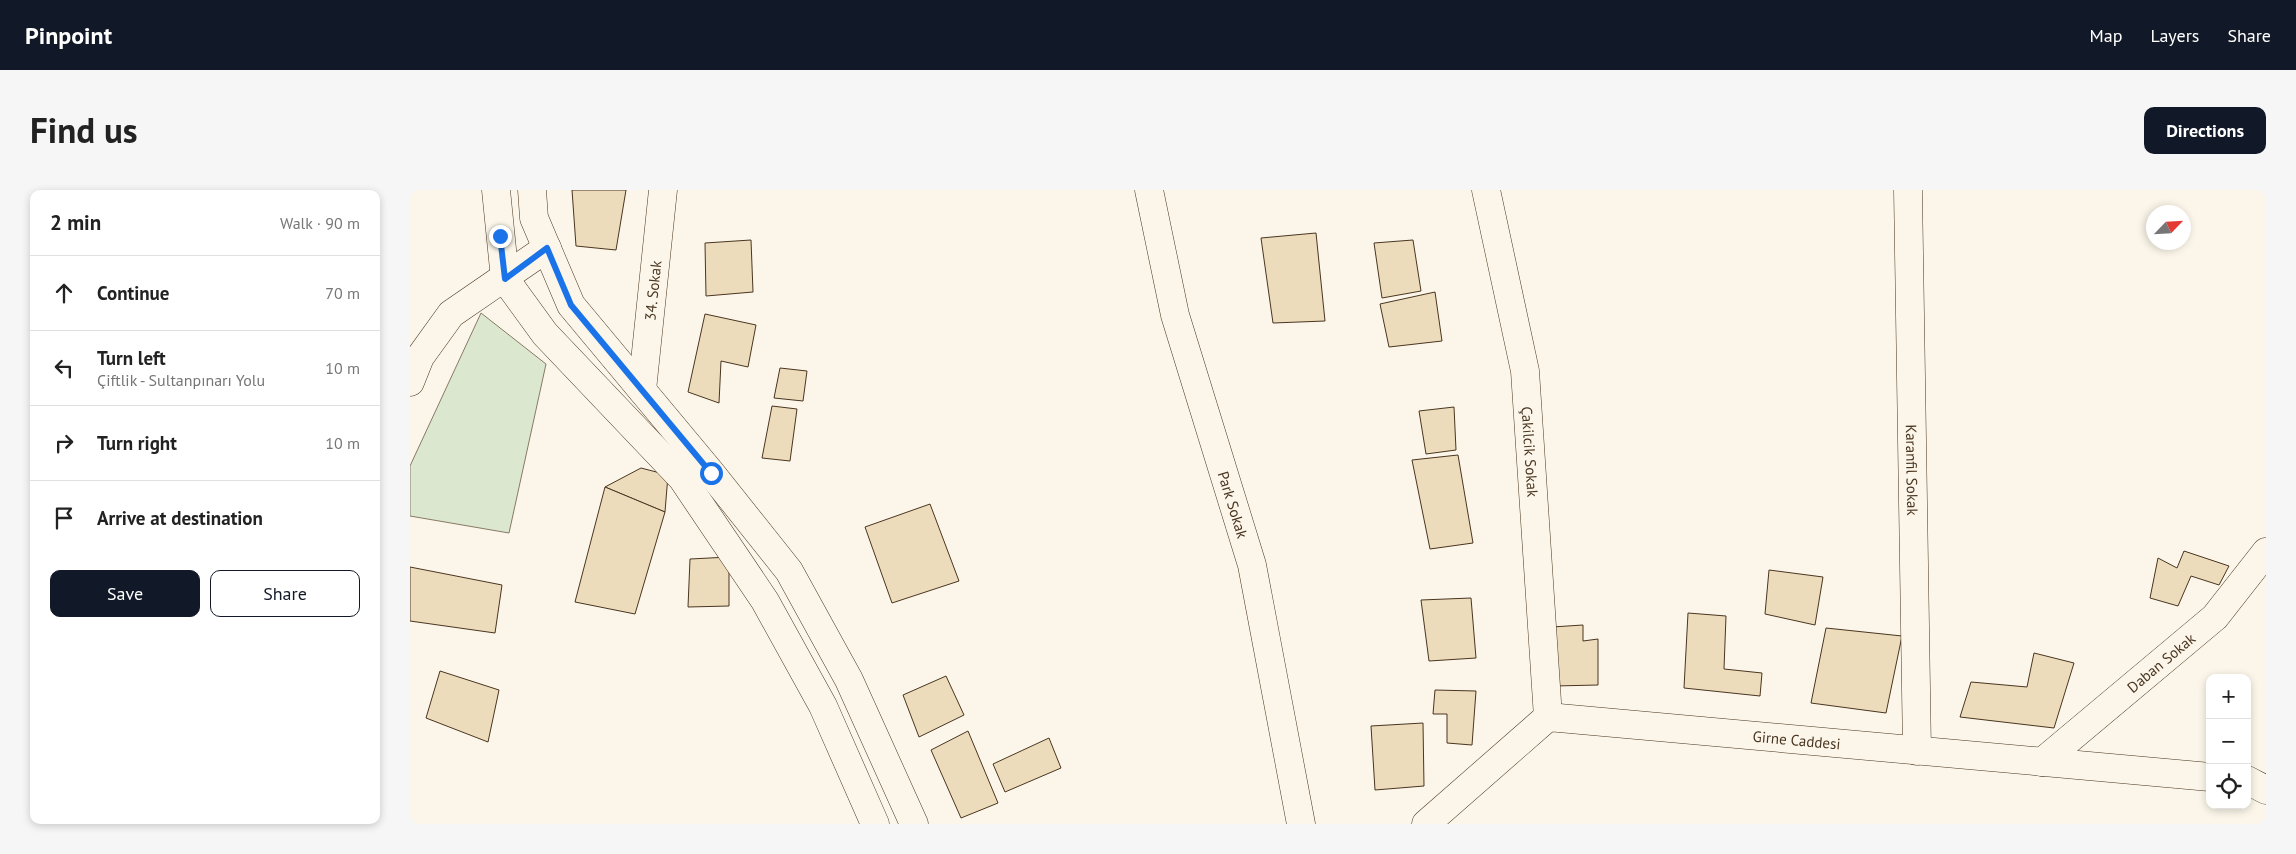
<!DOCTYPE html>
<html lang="en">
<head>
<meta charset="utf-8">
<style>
	:root { --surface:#fff; --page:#f6f6f6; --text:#222; --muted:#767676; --line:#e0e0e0; --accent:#111827 }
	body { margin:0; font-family:"PT Sans",sans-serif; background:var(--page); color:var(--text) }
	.controls { position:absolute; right:15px; bottom:15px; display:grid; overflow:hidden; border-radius:10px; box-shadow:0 2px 8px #0003 }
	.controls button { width:45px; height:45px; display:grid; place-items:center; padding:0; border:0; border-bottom:1px solid var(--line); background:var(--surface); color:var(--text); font:25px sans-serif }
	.compass { position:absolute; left:1736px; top:15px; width:45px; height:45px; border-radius:50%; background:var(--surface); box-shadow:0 2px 8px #0003; rotate:65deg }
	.stop { position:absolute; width:15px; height:15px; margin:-11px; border:4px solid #1a73e8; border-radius:50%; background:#fff }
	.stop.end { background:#1a73e8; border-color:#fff; box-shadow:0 1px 5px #0008 }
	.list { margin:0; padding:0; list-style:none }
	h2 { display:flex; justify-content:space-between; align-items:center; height:65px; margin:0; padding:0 20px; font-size:21px }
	h2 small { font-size:16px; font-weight:400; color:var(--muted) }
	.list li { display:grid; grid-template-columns:32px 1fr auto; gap:15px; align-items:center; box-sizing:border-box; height:75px; padding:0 20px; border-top:1px solid var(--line) }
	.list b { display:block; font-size:19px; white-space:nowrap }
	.list p { margin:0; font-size:16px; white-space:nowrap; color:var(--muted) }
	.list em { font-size:16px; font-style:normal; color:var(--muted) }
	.actions { display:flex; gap:10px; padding:15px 20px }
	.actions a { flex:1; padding:11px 0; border:1px solid var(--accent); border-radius:10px; text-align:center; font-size:18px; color:var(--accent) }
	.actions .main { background:var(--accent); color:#fff }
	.icon { flex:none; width:28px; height:28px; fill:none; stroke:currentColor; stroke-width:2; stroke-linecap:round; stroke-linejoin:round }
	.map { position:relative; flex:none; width:1856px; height:634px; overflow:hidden; border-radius:10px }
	header { display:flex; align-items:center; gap:30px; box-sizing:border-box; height:70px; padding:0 25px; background:var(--accent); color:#fff }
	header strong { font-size:24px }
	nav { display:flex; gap:28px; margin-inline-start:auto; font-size:18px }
	.intro { display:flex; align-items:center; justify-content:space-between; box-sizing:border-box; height:120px; padding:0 30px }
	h1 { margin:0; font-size:35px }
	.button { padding:12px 22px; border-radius:10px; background:var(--accent); color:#fff; font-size:18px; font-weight:700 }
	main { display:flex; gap:30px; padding:0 30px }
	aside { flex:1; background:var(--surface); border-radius:10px; box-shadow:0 2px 8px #0003 }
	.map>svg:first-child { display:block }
	.green { fill:#dce7d0; stroke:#887966 }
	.building { fill:#ecdcbc; stroke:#4a3520 }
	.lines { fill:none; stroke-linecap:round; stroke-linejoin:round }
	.minor-casing { stroke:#4a3520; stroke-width:29 }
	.major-casing { stroke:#4a3520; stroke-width:29 }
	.minor { stroke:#fbf6e9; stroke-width:28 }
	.major { stroke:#fbf6e9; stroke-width:28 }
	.route { stroke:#1a73e8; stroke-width:6 }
	.labels { text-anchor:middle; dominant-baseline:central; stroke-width:4; stroke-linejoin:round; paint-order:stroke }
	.street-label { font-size:15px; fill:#4a3520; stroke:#fbf6e9 }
</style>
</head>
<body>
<header>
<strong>Pinpoint</strong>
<nav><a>Map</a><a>Layers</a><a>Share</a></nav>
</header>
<div class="intro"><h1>Find us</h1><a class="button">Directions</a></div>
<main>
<aside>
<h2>2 min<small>Walk · 90 m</small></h2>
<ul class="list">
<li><svg class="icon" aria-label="ahead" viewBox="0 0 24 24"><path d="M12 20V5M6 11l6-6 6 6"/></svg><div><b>Continue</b></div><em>70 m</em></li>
<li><svg class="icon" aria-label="left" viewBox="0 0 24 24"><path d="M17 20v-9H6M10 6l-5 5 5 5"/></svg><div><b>Turn left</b><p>Çiftlik - Sultanpınarı Yolu</p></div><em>10 m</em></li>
<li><svg class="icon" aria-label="right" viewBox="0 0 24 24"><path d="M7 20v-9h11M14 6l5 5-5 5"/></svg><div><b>Turn right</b></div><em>10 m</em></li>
<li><svg class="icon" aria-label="arrive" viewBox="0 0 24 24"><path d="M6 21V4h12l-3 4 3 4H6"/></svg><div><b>Arrive at destination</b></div></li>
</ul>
<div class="actions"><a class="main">Save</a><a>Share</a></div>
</aside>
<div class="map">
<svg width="1856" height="634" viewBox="0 0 1856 634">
	<rect width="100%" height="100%" fill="#fbf6e9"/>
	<path class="green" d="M 71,123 L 136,174 L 99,343 L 0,326 L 0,276 Z"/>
	<g class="building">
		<path d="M 162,0 L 216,0 L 206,60 L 166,56 Z"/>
		<path d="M 906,43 L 915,131 L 863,133 L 851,48 Z"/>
		<path d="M 341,50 L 343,102 L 296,106 L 295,53 Z"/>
		<path d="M 1003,50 L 1011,101 L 972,108 L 964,53 Z"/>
		<path d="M 1025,102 L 1032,151 L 979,157 L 970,114 Z"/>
		<path d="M 295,124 L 346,135 L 338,177 L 311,171 L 309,213 L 278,202 Z"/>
		<path d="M 370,178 L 397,181 L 393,211 L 364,208 Z"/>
		<path d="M 362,216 L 387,219 L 380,271 L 352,268 Z"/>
		<path d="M 1044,217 L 1046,260 L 1016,264 L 1009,221 Z"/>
		<path d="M 1048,265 L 1063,353 L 1020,359 L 1002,270 Z"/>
		<path d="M 231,278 L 258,285 L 255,322 L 195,297 Z"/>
		<path d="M 195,297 L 255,322 L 225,424 L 165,412 Z"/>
		<path d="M 520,314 L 549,391 L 482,413 L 455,337 Z"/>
		<path d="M 1774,361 L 1819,376 L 1809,395 L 1781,386 L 1768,416 L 1740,408 L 1748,368 L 1767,378 Z"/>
		<path d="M 319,367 L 319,416 L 278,417 L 280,369 Z"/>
		<path d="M 0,377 L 92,395 L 85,443 L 0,431 Z"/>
		<path d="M 1359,380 L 1413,387 L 1405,435 L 1355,424 Z"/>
		<path d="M 1061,408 L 1066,468 L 1019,471 L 1011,410 Z"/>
		<path d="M 1278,423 L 1316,426 L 1314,479 L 1352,483 L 1350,506 L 1274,498 Z"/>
		<path d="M 1173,435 L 1173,451 L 1188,449 L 1188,495 L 1144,496 L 1142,437 Z"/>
		<path d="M 1416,438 L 1492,446 L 1476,523 L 1401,513 Z"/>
		<path d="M 1624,463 L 1664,473 L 1644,538 L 1550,527 L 1561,492 L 1617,497 Z"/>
		<path d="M 30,481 L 89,500 L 78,552 L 16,528 Z"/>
		<path d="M 536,486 L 554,525 L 509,547 L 493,505 Z"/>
		<path d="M 1025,500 L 1066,501 L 1062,555 L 1037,553 L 1037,524 L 1023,524 Z"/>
		<path d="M 1013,533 L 1014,596 L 965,600 L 961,536 Z"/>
		<path d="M 558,541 L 588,613 L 551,628 L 521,560 Z"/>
		<path d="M 639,548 L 651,578 L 595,602 L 583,574 Z"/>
	</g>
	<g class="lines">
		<g class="minor-casing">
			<g id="minor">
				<path id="s1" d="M 739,0 L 765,125 L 842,375 L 891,634"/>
				<path id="s2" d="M 1076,0 L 1115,181 L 1138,527"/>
				<path id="s3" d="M 1498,0 L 1507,561"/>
				<path d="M 0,192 L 10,167 L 41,124 L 137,58"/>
				<path id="s4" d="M 232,200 L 253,0"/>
				<path id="s5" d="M 1632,572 L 1805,427 L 1856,362"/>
				<path d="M 1837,590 L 1856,600"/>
				<path id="s6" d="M 1016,634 L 1138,527 L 1800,587"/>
			</g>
		</g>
		<g class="major-casing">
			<g id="major">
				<path d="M 86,0 L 95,89 L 135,144 L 272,288 L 355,411 L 413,516 L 465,634"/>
				<path d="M 122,0 L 124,28 L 161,115 L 301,283 L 379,381 L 439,490 L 504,634"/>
			</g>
		</g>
		<use href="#minor" class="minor"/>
		<use href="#major" class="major"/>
	</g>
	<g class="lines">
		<path class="route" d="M 90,46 L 95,89 L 137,58 L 161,115 L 301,283"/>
	</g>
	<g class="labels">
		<g class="street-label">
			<text stroke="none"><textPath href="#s4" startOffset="100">34. Sokak</textPath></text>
			<text stroke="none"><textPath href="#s2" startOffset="266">Çakilcik Sokak</textPath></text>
			<text stroke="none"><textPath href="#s3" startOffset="280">Karanfil Sokak</textPath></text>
			<text stroke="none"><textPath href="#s1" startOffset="326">Park Sokak</textPath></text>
			<text stroke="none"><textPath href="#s5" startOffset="155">Daban Sokak</textPath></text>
			<text stroke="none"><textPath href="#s6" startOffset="412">Girne Caddesi</textPath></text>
		</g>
	</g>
</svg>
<div class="controls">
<button>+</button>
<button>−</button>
<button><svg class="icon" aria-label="locate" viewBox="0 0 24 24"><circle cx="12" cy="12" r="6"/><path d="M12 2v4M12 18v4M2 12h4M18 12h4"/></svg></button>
</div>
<svg class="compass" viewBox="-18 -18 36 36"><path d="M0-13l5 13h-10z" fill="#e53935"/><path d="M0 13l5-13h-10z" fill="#767676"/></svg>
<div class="stop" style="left:301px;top:283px"></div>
<div class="stop end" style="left:90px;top:46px"></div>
</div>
</main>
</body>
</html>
